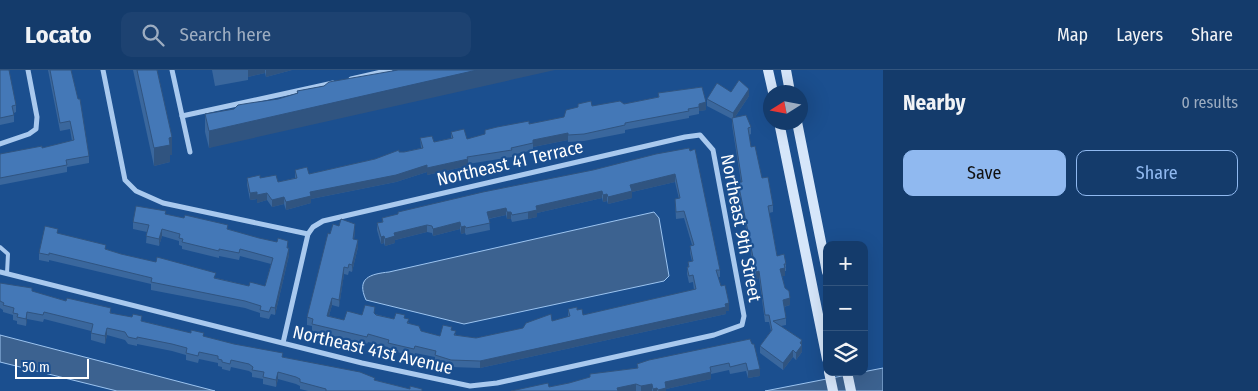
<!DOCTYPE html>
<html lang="en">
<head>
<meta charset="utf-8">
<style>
	:root { --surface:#143b6b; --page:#1d4271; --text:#f1f3f6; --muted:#9dadc1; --line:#33557e; --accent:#90b9f0 }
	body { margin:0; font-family:"Fira Sans Condensed",sans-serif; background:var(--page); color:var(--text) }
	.controls { position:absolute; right:15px; bottom:15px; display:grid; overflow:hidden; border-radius:10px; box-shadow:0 5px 20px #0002 }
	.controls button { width:45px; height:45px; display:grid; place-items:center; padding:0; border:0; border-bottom:1px solid var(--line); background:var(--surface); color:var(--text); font:25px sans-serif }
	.compass { position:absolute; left:763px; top:15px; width:45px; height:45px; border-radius:50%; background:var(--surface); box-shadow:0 5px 20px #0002; rotate:259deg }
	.scale { position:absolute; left:15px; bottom:12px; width:74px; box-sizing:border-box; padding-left:5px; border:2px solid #fff; border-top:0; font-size:14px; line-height:18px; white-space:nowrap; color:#fff; -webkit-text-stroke:4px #1b4f8f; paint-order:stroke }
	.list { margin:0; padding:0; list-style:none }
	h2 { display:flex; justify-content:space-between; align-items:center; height:65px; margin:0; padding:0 20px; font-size:21px }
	h2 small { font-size:16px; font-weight:400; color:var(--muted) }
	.actions { display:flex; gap:10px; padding:15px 20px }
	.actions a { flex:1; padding:11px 0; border:1px solid var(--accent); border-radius:10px; text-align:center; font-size:18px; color:var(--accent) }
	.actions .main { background:var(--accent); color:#111 }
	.icon { flex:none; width:28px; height:28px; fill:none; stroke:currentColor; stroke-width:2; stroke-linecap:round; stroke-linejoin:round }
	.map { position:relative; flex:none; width:883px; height:321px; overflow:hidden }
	header { display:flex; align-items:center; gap:30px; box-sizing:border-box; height:70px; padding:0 25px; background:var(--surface); border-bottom:1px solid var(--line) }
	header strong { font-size:24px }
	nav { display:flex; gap:28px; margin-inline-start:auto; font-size:18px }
	.search { width:350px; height:45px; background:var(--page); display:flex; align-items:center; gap:12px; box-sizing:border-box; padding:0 18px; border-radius:10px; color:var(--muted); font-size:19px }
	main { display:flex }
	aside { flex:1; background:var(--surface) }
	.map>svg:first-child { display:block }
	.water { fill:#3c6290; stroke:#9cc4f0 }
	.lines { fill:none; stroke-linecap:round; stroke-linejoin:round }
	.service { stroke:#a9c9ee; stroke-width:4 }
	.minor { stroke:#a9c9ee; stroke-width:5 }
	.secondary { stroke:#d6e6fa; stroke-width:10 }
	.wall { fill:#3a679d }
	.shaded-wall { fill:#305480 }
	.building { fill:#4478b7; stroke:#305480 }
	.labels { text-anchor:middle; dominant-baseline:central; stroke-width:4.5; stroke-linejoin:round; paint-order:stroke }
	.street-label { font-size:18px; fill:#fff; stroke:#1b4f8f }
</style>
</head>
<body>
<header>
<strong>Locato</strong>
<div class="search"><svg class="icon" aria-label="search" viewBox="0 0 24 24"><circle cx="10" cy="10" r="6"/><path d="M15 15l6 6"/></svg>Search here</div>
<nav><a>Map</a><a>Layers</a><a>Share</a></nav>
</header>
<main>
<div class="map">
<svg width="883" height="321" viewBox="0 0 883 321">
	<rect width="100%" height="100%" fill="#1b4f8f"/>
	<g class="water">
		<path d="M 654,142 L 659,148 L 669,206 L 664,211 L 464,254 L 366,230 C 356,208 370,204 389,202 Z"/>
		<path d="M 0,265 L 215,321 L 117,321 L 0,292 Z"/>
		<path d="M 883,298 L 883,321 L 765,321 Z"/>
	</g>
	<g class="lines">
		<path class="service" d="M 0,177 L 8,184 L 7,203"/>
		<g class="minor">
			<path d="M 103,0 L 125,110 L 136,121 L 163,133 L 308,164"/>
			<path d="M 172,0 L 190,82"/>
			<path d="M 351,9 L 390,0"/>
			<path d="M 182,46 L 333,13"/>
			<path d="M 0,74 L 29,64 L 36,59 L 37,47 L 28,0"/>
			<path d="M 0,202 L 362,293 L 470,316 L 497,313 L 714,265 L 742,255 L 744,246 L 713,80 L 700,65 L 685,67 L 323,151 L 313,157 L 308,164 L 283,273"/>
		</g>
		<g class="secondary">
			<path d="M 768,0 L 773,22"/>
			<path d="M 786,0 L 790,22"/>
			<path d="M 779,52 L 827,289"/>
			<path d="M 797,52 L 827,202"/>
			<path d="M 829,302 L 833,321"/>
			<path d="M 847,302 L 851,321"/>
		</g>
	</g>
	<g class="wall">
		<path d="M 0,0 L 16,35 L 16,42 L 14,43 L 14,52 L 0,55 Z"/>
		<path d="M 48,0 L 71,0 L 89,86 L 89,93 L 67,97 L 67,102 L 0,115 L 0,84 L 42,78 L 72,71 L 70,59 L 60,61 Z"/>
		<path d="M 133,0 L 157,0 L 172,85 L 170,85 L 170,92 L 154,96 Z"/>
		<path d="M 212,0 L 292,0 L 266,7 L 265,3 L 248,7 L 248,10 L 215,16 Z"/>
		<path d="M 398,0 L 209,78 L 205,62 L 205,44 L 234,39 L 278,29 L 297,24 L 297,21 L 324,16 Z"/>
		<path d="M 702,17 L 706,40 L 699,41 L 699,44 L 689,46 L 689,48 L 625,60 L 625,63 L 584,71 L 568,72 L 568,70 L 533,77 L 533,80 L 512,85 L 512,87 L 468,94 L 468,96 L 427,105 L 427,102 L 396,112 L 311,129 L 311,133 L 286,140 L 284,134 L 272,137 L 267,130 L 257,133 L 257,129 L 250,130 L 247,115 L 247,108 L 260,108 L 278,112 L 295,108 L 295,100 L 309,104 L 375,89 L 399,82 L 404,82 L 421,78 L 420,68 L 434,72 L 451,68 L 451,62 L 467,69 L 485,65 L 485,60 L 529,54 L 564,47 L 578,37 L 578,34 L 592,36 L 624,34 L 658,27 L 658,23 Z"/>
		<path d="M 731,22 L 749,26 L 735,47 L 751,57 L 751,64 L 749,65 L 751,77 L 762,108 L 773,135 L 773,142 L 769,143 L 777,186 L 786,194 L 786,201 L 785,201 L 785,206 L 782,206 L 785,218 L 790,235 L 784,237 L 786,248 L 786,255 L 781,256 L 802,270 L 802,282 L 796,290 L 793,287 L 783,300 L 760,283 L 760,276 L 771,261 L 769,252 L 765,252 L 759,208 L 756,209 L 738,119 L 738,112 L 741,112 L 732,55 L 732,49 L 707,36 L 707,29 Z"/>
		<path d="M 689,78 L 720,200 L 720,207 L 718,207 L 729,241 L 726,241 L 726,244 L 480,298 L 451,297 L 435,293 L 435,287 L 415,283 L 414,286 L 388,280 L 388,277 L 368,272 L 367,274 L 312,261 L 312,256 L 307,255 L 307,247 L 330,164 L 339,156 L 355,161 L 354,169 L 358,177 L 352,202 L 349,201 L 348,205 L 344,204 L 339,237 L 332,235 L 329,246 L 344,250 L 362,245 L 375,244 L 394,249 L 405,248 L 409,253 L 421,261 L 440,266 L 452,260 L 456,265 L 476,268 L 523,258 L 568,247 L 568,239 L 577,240 L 583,245 L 694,220 L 693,212 L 689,213 L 687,204 L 687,197 L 688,197 L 688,192 L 692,191 L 690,183 L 690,176 L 692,175 L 684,148 L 676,149 L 675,129 L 679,129 L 675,112 L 632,122 L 632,128 L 608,134 L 607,131 L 603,132 L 602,128 L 537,143 L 537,147 L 528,149 L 512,152 L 511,149 L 507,149 L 506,145 L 489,149 L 490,160 L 466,165 L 465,163 L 461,164 L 460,159 L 433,166 L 432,163 L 427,162 L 395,170 L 395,173 L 385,176 L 384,173 L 381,174 L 377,160 L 377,153 L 382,152 L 382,148 Z"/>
		<path d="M 166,144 L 228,159 L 288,178 L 289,185 L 275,245 L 271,244 L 269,249 L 260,247 L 260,243 L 245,238 L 151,220 L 151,214 L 49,190 L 49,192 L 39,190 L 39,183 L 58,164 L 121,184 L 216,208 L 249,216 L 265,216 L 271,194 L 240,186 L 239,190 L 219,186 L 219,188 L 182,179 L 182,176 L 179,175 L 179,171 L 162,166 L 159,176 L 146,173 L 147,162 L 133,159 L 133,152 Z"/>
		<path d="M 0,213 L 142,251 L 410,319 L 422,321 L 308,321 L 300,319 L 300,316 L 296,314 L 278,309 L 276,317 L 263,314 L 263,309 L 252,307 L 252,303 L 249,301 L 231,297 L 230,301 L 222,299 L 222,297 L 218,296 L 218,293 L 199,289 L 198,293 L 186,290 L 186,285 L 172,281 L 137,274 L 137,276 L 128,274 L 125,270 L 107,265 L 105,274 L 91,270 L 91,261 L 44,249 L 43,252 L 27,249 L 26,256 L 17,254 L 17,251 L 13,250 L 13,245 L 3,242 L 3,240 L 0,238 Z"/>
		<path d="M 750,269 L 760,306 L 748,308 L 746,301 L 730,304 L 729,300 L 711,304 L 711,309 L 666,319 L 666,321 L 511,321 L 549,317 L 569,313 L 590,308 L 590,304 L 637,298 L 637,294 Z"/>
	</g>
	<g class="shaded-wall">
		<path d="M 248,0 L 265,0 L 265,3 L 248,7 Z"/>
		<path d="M 266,0 L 292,0 L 266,7 Z"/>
		<path d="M 477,0 L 555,0 L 209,78 L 209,61 Z"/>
		<path d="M 749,19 L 749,26 L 733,50 L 733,43 Z"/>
		<path d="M 706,32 L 706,40 L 699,41 L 699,34 Z"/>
		<path d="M 568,63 L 568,70 L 533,77 L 533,70 Z"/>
		<path d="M 172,67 L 172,85 L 170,85 L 170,92 L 154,96 L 154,78 L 169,68 Z"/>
		<path d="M 468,89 L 468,96 L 427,105 L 427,98 Z"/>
		<path d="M 427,95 L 427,102 L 396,112 L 311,129 L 311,133 L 286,140 L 286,132 L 310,122 Z"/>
		<path d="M 675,104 L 675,112 L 632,122 L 632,128 L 608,134 L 608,127 L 630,115 Z"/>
		<path d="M 602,121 L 602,128 L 537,143 L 537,147 L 528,149 L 528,142 L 536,136 Z"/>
		<path d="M 257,122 L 257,129 L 250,130 L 250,123 Z"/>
		<path d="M 267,123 L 267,130 L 257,133 L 257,125 Z"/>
		<path d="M 607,124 L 607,131 L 603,132 L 603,125 Z"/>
		<path d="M 284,127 L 284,134 L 272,137 L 272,130 Z"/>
		<path d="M 506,138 L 506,145 L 487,149 L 487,142 Z"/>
		<rect x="507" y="142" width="4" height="7"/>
		<path d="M 460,152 L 460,159 L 433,166 L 433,159 Z"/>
		<path d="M 355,154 L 355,161 L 353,176 L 353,169 Z"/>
		<path d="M 427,155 L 427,162 L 395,170 L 395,173 L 385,176 L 385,169 L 394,163 Z"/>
		<path d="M 465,156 L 465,163 L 461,164 L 461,157 Z"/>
		<path d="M 162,159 L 162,166 L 159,176 L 159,169 Z"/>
		<path d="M 384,166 L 384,173 L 381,174 L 381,167 Z"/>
		<path d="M 358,170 L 358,177 L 352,202 L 352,195 Z"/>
		<path d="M 289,178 L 289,185 L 275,245 L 275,238 Z"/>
		<path d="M 344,197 L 344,204 L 339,237 L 339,230 Z"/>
		<path d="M 785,198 L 785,206 L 780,206 L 780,199 Z"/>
		<path d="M 759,201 L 759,208 L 756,209 L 756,202 Z"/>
		<path d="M 332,228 L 332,235 L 327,253 L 327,246 Z"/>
		<path d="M 790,228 L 790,235 L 783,237 L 783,230 Z"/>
		<path d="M 729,233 L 729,241 L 726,241 L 726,244 L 480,298 L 480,291 Z"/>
		<path d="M 27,242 L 27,249 L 26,256 L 26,249 Z"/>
		<path d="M 107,258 L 107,265 L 105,274 L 105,266 Z"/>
		<path d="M 802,270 L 802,282 L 796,290 L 796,283 L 800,273 Z"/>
		<path d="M 793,280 L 793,287 L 783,300 L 783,293 Z"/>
		<path d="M 760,299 L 760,306 L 748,308 L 748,301 Z"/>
		<path d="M 278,302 L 278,309 L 276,317 L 276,310 Z"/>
		<path d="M 711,302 L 711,309 L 666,319 L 666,321 L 658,321 L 665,312 Z"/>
		<path d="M 636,314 L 636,321 L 617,321 L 617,318 Z"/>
		<path d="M 652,314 L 652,321 L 641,321 L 641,316 Z"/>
		<path d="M 657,318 L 657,321 L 653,321 L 653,319 Z"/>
	</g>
	<g class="building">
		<path d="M 0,0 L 9,0 L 16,35 L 12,36 L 14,45 L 0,48 Z"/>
		<path d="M 50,0 L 71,0 L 78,29 L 80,29 L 89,86 L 66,90 L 67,95 L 0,108 L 0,84 L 42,76 L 42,78 L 74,70 L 70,51 L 60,53 Z"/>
		<path d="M 137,0 L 157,0 L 172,67 L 169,68 L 170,75 L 154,78 Z"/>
		<path d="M 398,0 L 477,0 L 209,61 L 205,44 L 234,39 L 238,35 L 250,33 L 278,29 L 298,23 L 297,21 L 324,16 L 329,12 Z"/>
		<path d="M 739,10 L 749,19 L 733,43 L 707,29 L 717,13 L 731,22 Z"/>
		<path d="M 702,17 L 706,32 L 699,34 L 699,37 L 688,39 L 689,41 L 625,53 L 625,55 L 584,64 L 568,65 L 568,63 L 533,70 L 533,73 L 511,78 L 512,80 L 467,87 L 468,89 L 427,98 L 427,95 L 396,105 L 310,122 L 311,126 L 286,132 L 284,127 L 272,130 L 267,123 L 257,125 L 257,122 L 250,123 L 247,108 L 260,105 L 260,108 L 276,105 L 278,112 L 297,108 L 295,100 L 307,97 L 309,104 L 375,89 L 399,80 L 399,82 L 404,82 L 423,78 L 420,68 L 432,66 L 434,72 L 453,68 L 451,62 L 464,59 L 467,69 L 485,64 L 485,60 L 497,57 L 529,51 L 529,54 L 564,47 L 566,40 L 578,37 L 578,34 L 591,31 L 592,36 L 620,31 L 624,34 L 659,27 L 658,23 Z"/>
		<path d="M 746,45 L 751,57 L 748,58 L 751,77 L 755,76 L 762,108 L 768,107 L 773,135 L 768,136 L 777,186 L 784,184 L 786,194 L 784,194 L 785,198 L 780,199 L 785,218 L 789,221 L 790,228 L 783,230 L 786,248 L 773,251 L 802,270 L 800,273 L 802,275 L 796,283 L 793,280 L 783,293 L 760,276 L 772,260 L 769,245 L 765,245 L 759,201 L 756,202 L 738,112 L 742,112 L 732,48 Z"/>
		<path d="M 689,78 L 690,81 L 695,79 L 720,200 L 716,200 L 721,216 L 725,215 L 729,233 L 725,234 L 726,237 L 480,291 L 451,290 L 435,285 L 436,281 L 415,276 L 414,279 L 388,273 L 389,270 L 368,264 L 367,267 L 312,254 L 313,249 L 307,247 L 328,163 L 330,164 L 333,154 L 339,156 L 341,149 L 355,154 L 353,169 L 358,170 L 352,195 L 349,194 L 348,198 L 344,197 L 339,230 L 332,228 L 327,246 L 344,250 L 347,241 L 362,245 L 365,235 L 375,237 L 374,243 L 376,245 L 394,249 L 396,243 L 405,245 L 404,248 L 409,249 L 407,253 L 419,256 L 421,261 L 440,266 L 443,255 L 452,257 L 451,260 L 456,261 L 454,265 L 476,268 L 523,258 L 526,253 L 551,244 L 552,251 L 570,246 L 568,239 L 577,237 L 577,240 L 582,239 L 583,245 L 696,219 L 693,205 L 689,206 L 687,197 L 689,197 L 688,192 L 693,191 L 690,176 L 694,175 L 684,141 L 676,142 L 675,129 L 680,128 L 675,104 L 630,115 L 632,121 L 608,127 L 607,124 L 603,125 L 602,121 L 536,136 L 537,140 L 528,142 L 512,145 L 511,142 L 507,142 L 506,138 L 487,142 L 490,153 L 466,158 L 465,156 L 461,157 L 460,152 L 433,159 L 432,156 L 427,155 L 394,163 L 395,166 L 385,169 L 384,166 L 381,167 L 377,153 L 383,152 L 382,148 L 398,144 L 398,142 L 483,122 L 593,100 L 656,84 Z"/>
		<path d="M 136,136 L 166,141 L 165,144 L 184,148 L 185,145 L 228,155 L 227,159 L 259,168 L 277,172 L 278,168 L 288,171 L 287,178 L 289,178 L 275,238 L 271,237 L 269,242 L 260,240 L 261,236 L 245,231 L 151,212 L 152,208 L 49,183 L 49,185 L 39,183 L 45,156 L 58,159 L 57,163 L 106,175 L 105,179 L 121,184 L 156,192 L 157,187 L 216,203 L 214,208 L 249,216 L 250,212 L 265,216 L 273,188 L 240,179 L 239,183 L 219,179 L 219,181 L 182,172 L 183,169 L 179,168 L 180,164 L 162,159 L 159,169 L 146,166 L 149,155 L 133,152 Z"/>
		<path d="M 0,213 L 32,218 L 32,221 L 66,231 L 67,228 L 111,238 L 110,243 L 132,247 L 133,244 L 142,246 L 141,251 L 191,263 L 191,260 L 204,263 L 203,266 L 234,274 L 283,283 L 282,287 L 360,302 L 375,308 L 374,310 L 410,319 L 410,316 L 422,319 L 422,321 L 326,321 L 326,319 L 300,312 L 300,309 L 296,307 L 278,302 L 276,310 L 263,307 L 264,302 L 252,300 L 253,297 L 249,294 L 231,290 L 230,294 L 222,292 L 222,290 L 218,289 L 218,286 L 199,282 L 198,286 L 186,283 L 187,278 L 172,274 L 137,267 L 137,269 L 128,267 L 125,262 L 107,258 L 105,266 L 91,263 L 93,254 L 44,242 L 43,245 L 27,242 L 26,249 L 17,247 L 18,244 L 13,243 L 14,238 L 3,235 L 4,233 L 0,231 Z"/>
		<path d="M 750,269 L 752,274 L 754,274 L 760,299 L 748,301 L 746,293 L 730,297 L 729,293 L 710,297 L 711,302 L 665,312 L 666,318 L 658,320 L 657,318 L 653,319 L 652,314 L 641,316 L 636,314 L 617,318 L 618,321 L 511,321 L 548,313 L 549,317 L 569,313 L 590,307 L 590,304 L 638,298 L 637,294 L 649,290 Z"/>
	</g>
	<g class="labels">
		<g class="street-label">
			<text transform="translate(510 93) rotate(-13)">Northeast 41 Terrace</text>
			<text transform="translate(741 158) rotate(79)">Northeast 9th Street</text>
			<text transform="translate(373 280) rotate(13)">Northeast 41st Avenue</text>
		</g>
	</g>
</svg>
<div class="controls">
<button>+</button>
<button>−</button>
<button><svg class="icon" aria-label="layers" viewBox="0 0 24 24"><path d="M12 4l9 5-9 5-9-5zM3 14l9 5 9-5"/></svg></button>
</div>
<svg class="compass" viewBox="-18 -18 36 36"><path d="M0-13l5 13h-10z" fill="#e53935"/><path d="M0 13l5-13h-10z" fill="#9dadc1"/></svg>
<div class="scale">50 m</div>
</div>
<aside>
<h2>Nearby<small>0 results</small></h2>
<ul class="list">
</ul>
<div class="actions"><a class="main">Save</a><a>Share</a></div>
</aside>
</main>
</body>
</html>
